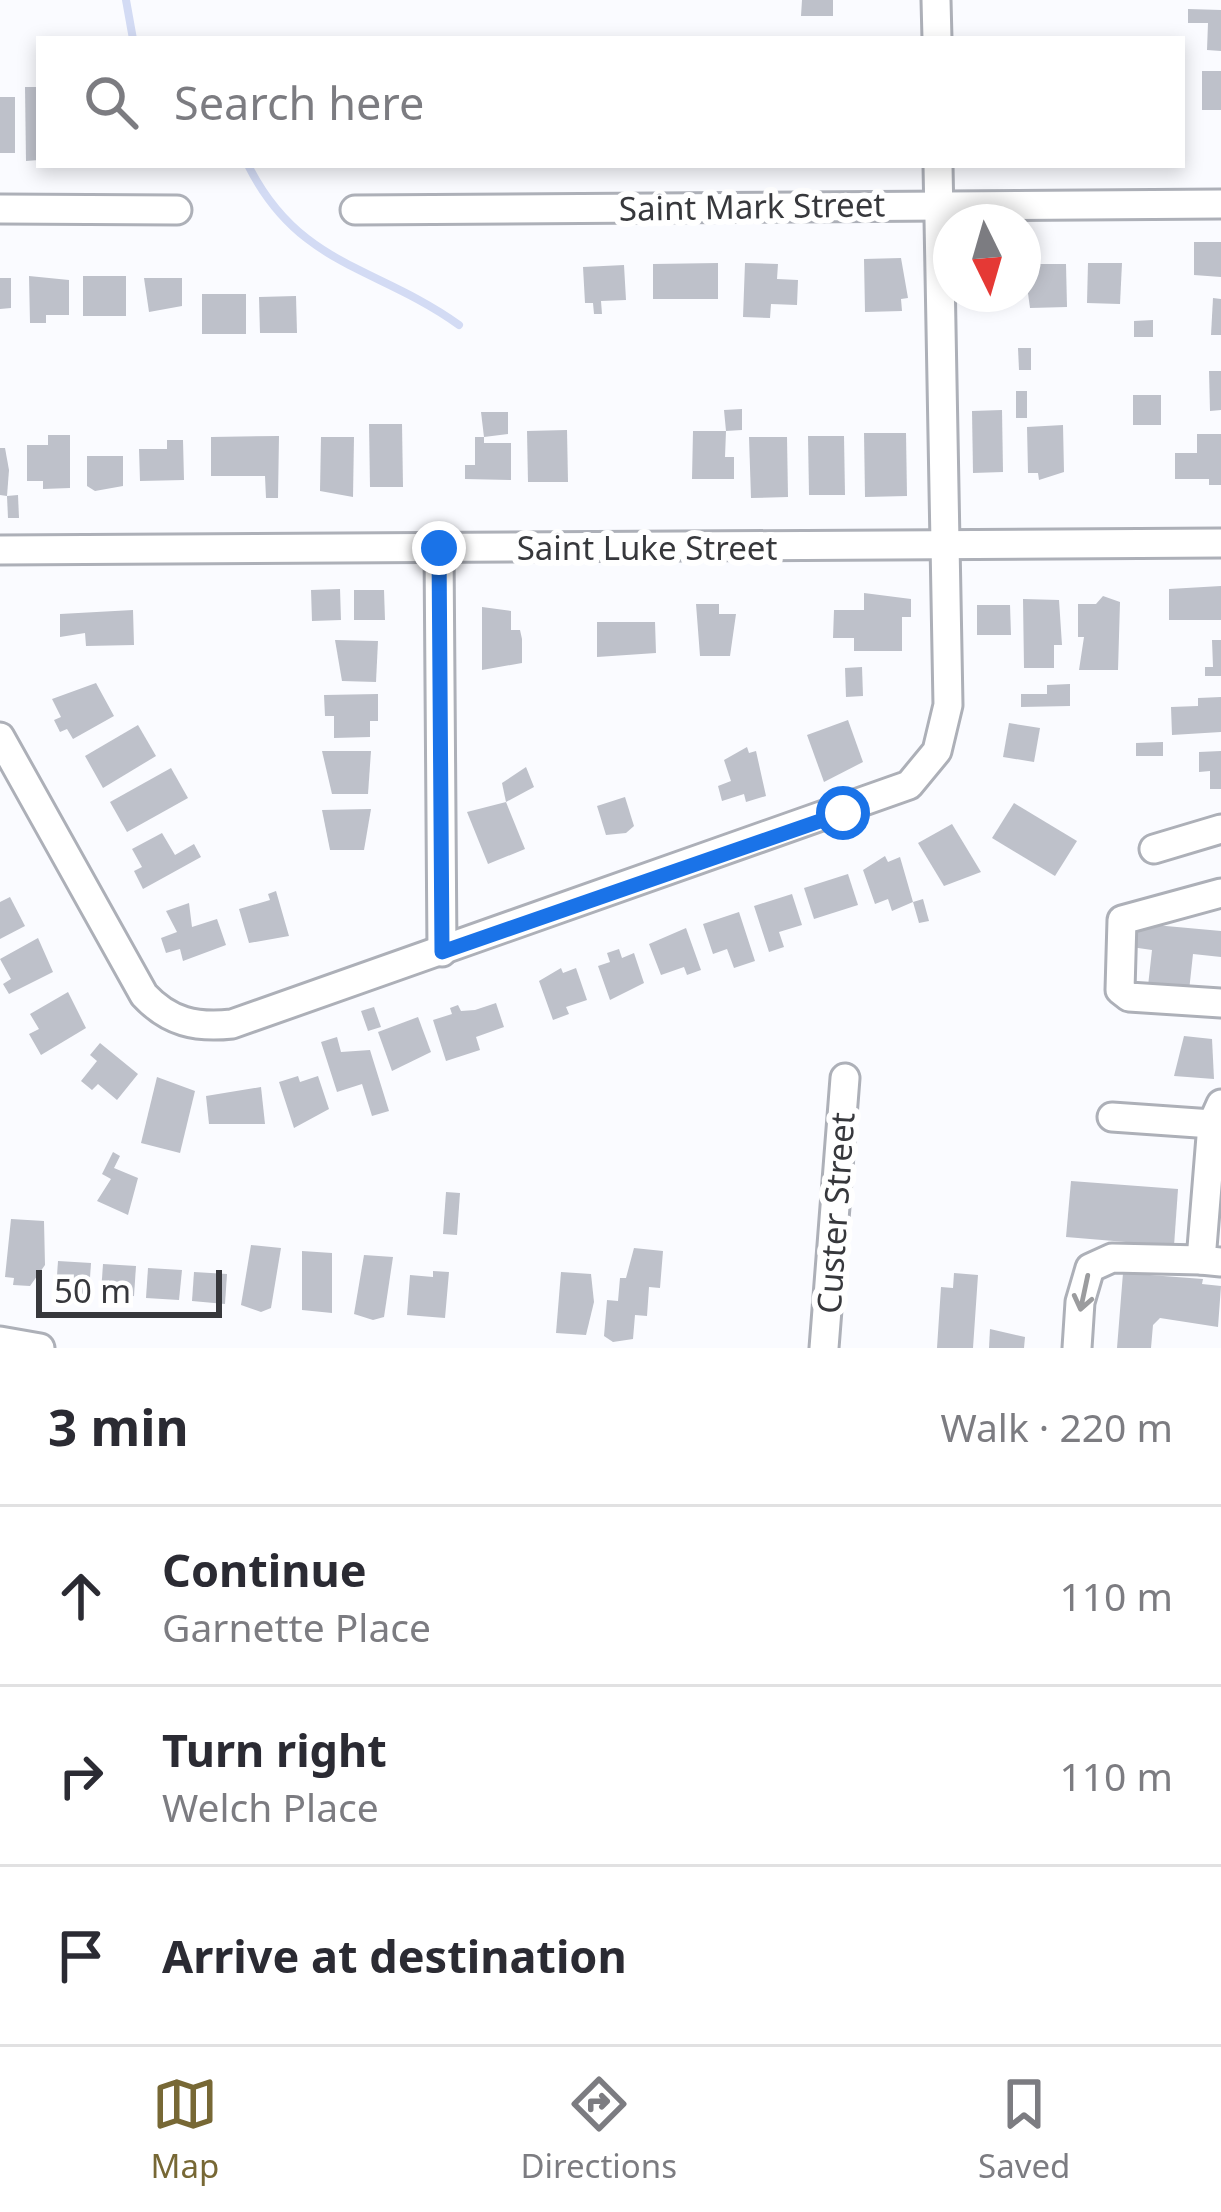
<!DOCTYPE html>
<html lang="en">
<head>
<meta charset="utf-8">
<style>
	:root { --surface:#fff; --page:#f7f7f7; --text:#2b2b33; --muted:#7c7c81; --line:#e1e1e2; --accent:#776835 }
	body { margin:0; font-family:"Noto Sans",sans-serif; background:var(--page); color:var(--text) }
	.compass { position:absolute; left:933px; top:204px; width:108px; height:108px; border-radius:50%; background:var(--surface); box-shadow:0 6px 18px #0003; rotate:175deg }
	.scale { position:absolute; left:36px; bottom:30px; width:186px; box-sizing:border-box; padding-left:12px; border:6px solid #37383c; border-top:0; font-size:33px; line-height:42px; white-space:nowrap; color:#37383c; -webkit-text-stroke:9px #fff; paint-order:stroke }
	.stop { position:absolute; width:36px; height:36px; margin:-27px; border:9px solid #1a73e8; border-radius:50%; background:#fff }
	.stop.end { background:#1a73e8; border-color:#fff; box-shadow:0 3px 12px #0008 }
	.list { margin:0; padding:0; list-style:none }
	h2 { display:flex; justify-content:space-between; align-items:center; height:156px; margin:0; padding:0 48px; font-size:51px }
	h2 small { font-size:39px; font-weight:400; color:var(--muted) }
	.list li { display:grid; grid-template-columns:78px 1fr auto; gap:36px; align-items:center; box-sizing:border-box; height:180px; padding:0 48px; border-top:3px solid var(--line) }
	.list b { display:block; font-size:45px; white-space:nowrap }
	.list p { margin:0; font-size:39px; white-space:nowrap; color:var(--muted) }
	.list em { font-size:39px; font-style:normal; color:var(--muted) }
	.icon { flex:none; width:66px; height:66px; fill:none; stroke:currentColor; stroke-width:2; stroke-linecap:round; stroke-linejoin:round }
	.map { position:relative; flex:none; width:1221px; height:1348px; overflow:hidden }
	.search { position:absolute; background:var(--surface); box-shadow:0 6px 18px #0003; left:36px; right:36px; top:36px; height:132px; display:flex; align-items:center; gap:30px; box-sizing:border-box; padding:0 42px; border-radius:0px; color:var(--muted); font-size:45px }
	.sheet { height:696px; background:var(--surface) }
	nav { display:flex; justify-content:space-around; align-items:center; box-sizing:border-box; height:168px; border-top:3px solid var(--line); background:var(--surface); font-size:33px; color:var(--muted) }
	nav a { display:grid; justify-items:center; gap:6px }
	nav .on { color:var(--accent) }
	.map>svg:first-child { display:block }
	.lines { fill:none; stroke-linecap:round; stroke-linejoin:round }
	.stream { stroke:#d3dbf4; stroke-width:8 }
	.building { fill:#bec1ca }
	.minor-casing { stroke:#adb0b8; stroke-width:33 }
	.minor { stroke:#fff; stroke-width:27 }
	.oneway { stroke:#9b9c9e }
	.route { stroke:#1a73e8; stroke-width:15 }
	.labels { text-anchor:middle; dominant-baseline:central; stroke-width:12; stroke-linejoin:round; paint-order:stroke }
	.street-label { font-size:33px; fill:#37383c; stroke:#fff }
</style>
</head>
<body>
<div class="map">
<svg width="1221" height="1348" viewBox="0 0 1221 1348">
	<rect width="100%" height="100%" fill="#fafbff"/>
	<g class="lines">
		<g class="stream">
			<path d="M 126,0 L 133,39"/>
			<path d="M 248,165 C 299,267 377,266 459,325"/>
		</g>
	</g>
	<g class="building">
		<path d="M 802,0 L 833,0 L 833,16 L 801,16 Z"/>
		<path d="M 1188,9 L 1221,10 L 1221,51 L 1207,50 L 1208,23 L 1188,23 Z"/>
		<rect x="1202" y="71" width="19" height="39"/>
		<path d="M 25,87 L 39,87 L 39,160 L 26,161 Z"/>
		<rect x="0" y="97" width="15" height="56"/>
		<path d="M 1194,242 L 1221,242 L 1221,277 L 1194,275 Z"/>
		<path d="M 901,258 L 908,298 L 901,299 L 902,311 L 865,312 L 864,259 Z"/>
		<path d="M 718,263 L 718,299 L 653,299 L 653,264 Z"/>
		<path d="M 745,263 L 778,264 L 777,279 L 798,280 L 797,305 L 771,304 L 770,318 L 743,317 Z"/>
		<path d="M 1088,263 L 1122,263 L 1120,304 L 1087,303 Z"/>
		<path d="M 1024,264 L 1066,264 L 1067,307 L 1030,308 Z"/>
		<path d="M 624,265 L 626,300 L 601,301 L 602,314 L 594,314 L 593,303 L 585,303 L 583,267 Z"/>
		<path d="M 29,276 L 69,280 L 69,315 L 46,315 L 46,323 L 30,323 Z"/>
		<rect x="83" y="276" width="43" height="40"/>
		<path d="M 0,278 L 11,278 L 11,308 L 0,309 Z"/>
		<path d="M 144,278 L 182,278 L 182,306 L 149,312 Z"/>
		<rect x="202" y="294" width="44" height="40"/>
		<path d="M 969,294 L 1002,294 L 1003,304 L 970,306 Z"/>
		<path d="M 296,296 L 297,333 L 260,333 L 259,297 Z"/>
		<path d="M 1213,298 L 1221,299 L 1221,335 L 1211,335 Z"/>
		<path d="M 1153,320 L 1153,337 L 1134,337 L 1134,321 Z"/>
		<path d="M 1018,348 L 1031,348 L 1031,370 L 1019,370 Z"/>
		<path d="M 1209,371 L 1221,371 L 1221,410 L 1210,411 Z"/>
		<rect x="1016" y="391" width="11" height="27"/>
		<rect x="1133" y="395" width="28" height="30"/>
		<path d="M 742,409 L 742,430 L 726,431 L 725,457 L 734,457 L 734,479 L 692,479 L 693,431 L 726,431 L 724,410 Z"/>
		<path d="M 1002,410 L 1003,472 L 973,473 L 972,411 Z"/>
		<path d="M 481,412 L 508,412 L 508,434 L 484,437 Z"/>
		<path d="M 369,424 L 402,424 L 403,487 L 370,487 Z"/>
		<path d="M 1063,425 L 1064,472 L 1039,480 L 1038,473 L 1028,473 L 1027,427 Z"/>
		<path d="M 567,430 L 568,482 L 528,482 L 527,431 Z"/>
		<path d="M 864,433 L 906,433 L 907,496 L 865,497 Z"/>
		<path d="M 1197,434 L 1221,434 L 1221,485 L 1209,485 L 1209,479 L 1175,479 L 1175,453 L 1197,453 Z"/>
		<path d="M 48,435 L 70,435 L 70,488 L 43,489 L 43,481 L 27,481 L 27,445 L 48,445 Z"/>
		<path d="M 279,436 L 278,498 L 266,498 L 265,476 L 211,476 L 211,437 Z"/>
		<path d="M 808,436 L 844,436 L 845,495 L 809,495 Z"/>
		<path d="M 321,437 L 354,437 L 353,497 L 320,491 Z"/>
		<path d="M 475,437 L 484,437 L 484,443 L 511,443 L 511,480 L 465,479 L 465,465 L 475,465 Z"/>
		<path d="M 749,437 L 787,437 L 788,497 L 751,498 Z"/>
		<path d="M 167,440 L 183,440 L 184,480 L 140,481 L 139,449 L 167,449 Z"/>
		<path d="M 0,448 L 5,448 L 9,470 L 7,496 L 0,495 Z"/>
		<path d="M 87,456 L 123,456 L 123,486 L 95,491 L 87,486 Z"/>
		<path d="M 18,495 L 19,518 L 8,518 L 7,496 Z"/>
		<path d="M 1221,586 L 1221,620 L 1169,620 L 1169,589 Z"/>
		<path d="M 340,589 L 341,620 L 312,621 L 311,590 Z"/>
		<path d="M 354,590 L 384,590 L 385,620 L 354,620 Z"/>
		<path d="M 864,593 L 911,599 L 911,617 L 902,617 L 902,651 L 854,651 L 854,638 L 833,638 L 834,610 L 864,610 Z"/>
		<path d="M 1103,596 L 1120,602 L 1118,670 L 1079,670 L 1084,637 L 1078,637 L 1078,604 L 1096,604 Z"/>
		<path d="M 1023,599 L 1059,600 L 1062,645 L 1054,645 L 1054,668 L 1024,668 Z"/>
		<path d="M 696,604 L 719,604 L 719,614 L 736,614 L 730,656 L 700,656 Z"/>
		<path d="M 977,605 L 1010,605 L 1011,635 L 977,635 Z"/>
		<path d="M 482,607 L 511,611 L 511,630 L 520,630 L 522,639 L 522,663 L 482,670 Z"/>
		<path d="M 133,610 L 134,645 L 86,646 L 85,633 L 60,637 L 60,614 Z"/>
		<path d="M 597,622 L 655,622 L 656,653 L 597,657 Z"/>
		<path d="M 335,640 L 378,641 L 376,682 L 342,681 Z"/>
		<path d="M 1212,640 L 1221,640 L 1221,676 L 1205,676 L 1205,667 L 1213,667 Z"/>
		<path d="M 862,667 L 863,696 L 846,697 L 845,668 Z"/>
		<path d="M 96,683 L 114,716 L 73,739 L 67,729 L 60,732 L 54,720 L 61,717 L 52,699 Z"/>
		<path d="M 1070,684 L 1070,706 L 1021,707 L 1021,694 L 1047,694 L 1047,685 Z"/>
		<path d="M 378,694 L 378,721 L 370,721 L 370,737 L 334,738 L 334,716 L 325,716 L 324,695 Z"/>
		<path d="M 1221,697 L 1221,732 L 1172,735 L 1171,707 L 1198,706 L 1198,698 Z"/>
		<path d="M 848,720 L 863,762 L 824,782 L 807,735 Z"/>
		<path d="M 1009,723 L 1040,728 L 1034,762 L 1003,757 Z"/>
		<path d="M 138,725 L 156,756 L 103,788 L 85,756 Z"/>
		<path d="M 1163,742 L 1163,756 L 1136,756 L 1136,743 Z"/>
		<path d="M 747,747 L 749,753 L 756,751 L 766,796 L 746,802 L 744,794 L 722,801 L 718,786 L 731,781 L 724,760 Z"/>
		<path d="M 322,751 L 371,751 L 368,794 L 332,794 Z"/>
		<path d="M 1221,751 L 1221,789 L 1210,789 L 1210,771 L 1199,772 L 1199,752 Z"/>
		<path d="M 526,767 L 534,787 L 506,802 L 502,783 Z"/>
		<path d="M 171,768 L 188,798 L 127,832 L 110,802 Z"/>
		<path d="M 625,797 L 634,826 L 626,833 L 606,835 L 597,806 Z"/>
		<path d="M 506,802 L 525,849 L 488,864 L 467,812 Z"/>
		<path d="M 1014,803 L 1077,841 L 1055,876 L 992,838 Z"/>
		<path d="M 371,809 L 364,850 L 330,850 L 322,810 Z"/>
		<path d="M 952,824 L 981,872 L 944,886 L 918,843 Z"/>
		<path d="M 162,833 L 175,855 L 194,844 L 201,857 L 143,889 L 134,871 L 142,867 L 132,849 Z"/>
		<path d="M 885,856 L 888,862 L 900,857 L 913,902 L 892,911 L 888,899 L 875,904 L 863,870 Z"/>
		<path d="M 848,874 L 858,905 L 814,919 L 804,888 Z"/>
		<path d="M 276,891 L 289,936 L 249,943 L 239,909 L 270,900 L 268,894 Z"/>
		<path d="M 792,894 L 802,925 L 779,932 L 784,947 L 769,952 L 754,906 Z"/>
		<path d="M 10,897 L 25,926 L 0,939 L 0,902 Z"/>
		<path d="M 923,899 L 929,921 L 919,923 L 913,902 Z"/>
		<path d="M 189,903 L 192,927 L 217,919 L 226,945 L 183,961 L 180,949 L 166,953 L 161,938 L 177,932 L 166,911 Z"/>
		<path d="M 739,912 L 755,961 L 734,968 L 727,949 L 713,954 L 703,924 Z"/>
		<path d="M 1133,923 L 1221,931 L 1221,957 L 1193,954 L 1189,991 L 1148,986 L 1152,950 L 1131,947 Z"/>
		<path d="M 686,928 L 701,970 L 687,975 L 684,967 L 661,975 L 649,944 Z"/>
		<path d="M 38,938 L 53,972 L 9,994 L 3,984 L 11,979 L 0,959 Z"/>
		<path d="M 619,949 L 622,958 L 634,953 L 644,983 L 610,1000 L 598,966 L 610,962 L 607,953 Z"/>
		<path d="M 561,968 L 563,973 L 576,968 L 587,1000 L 566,1007 L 569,1014 L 553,1020 L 539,981 Z"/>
		<path d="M 68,992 L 86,1028 L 41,1055 L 29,1034 L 39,1029 L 30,1014 Z"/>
		<path d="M 496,1003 L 504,1027 L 476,1037 L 480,1050 L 446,1061 L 433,1020 L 452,1014 L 450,1008 L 458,1005 L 461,1011 L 475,1010 Z"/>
		<path d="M 374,1007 L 381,1027 L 368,1031 L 361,1011 Z"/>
		<path d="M 418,1017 L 431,1052 L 392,1071 L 378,1032 Z"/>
		<path d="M 1184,1036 L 1212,1039 L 1214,1079 L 1174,1076 Z"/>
		<path d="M 337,1037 L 341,1052 L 370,1050 L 389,1111 L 372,1116 L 362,1084 L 337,1092 L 321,1042 Z"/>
		<path d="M 100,1043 L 138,1074 L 117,1100 L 98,1084 L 92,1090 L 81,1081 L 97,1061 L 90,1055 Z"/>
		<path d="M 298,1076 L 300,1082 L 318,1076 L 329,1109 L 294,1128 L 279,1082 Z"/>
		<path d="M 157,1077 L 195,1091 L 180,1153 L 141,1143 Z"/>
		<path d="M 261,1087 L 265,1124 L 209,1124 L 206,1096 Z"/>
		<path d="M 113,1152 L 120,1156 L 114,1168 L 138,1178 L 128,1215 L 97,1201 L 111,1179 L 102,1174 Z"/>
		<path d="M 1071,1181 L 1178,1189 L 1174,1246 L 1066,1237 Z"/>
		<path d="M 446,1192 L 460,1193 L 457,1235 L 443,1234 Z"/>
		<path d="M 11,1219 L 44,1221 L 45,1265 L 30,1286 L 13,1285 L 14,1278 L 5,1277 Z"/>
		<path d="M 251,1245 L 281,1248 L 271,1308 L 261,1312 L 241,1305 Z"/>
		<path d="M 634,1248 L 663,1251 L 660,1288 L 649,1287 L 647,1316 L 635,1315 L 633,1339 L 613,1342 L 604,1336 L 607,1300 L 618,1301 L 620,1278 L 626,1278 Z"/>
		<path d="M 302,1251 L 332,1253 L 332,1313 L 302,1310 Z"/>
		<path d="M 364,1255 L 393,1257 L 384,1317 L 373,1320 L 354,1314 Z"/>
		<path d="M 58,1261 L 91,1263 L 89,1293 L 66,1296 L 56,1290 Z"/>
		<path d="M 103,1264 L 136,1266 L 134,1296 L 112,1299 L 101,1293 Z"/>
		<path d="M 148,1268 L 182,1270 L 179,1300 L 146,1298 Z"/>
		<path d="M 433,1271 L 449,1272 L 445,1318 L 407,1315 L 410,1275 L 433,1277 Z"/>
		<path d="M 194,1272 L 227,1274 L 225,1304 L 192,1301 Z"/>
		<path d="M 561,1272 L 591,1274 L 594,1302 L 586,1335 L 556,1333 Z"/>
		<path d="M 954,1273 L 978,1275 L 973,1348 L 937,1348 L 941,1287 L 953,1288 Z"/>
		<path d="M 1123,1273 L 1203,1279 L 1202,1284 L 1221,1286 L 1218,1327 L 1160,1318 L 1153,1325 L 1151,1348 L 1117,1348 Z"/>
		<path d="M 990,1329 L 1025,1337 L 1024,1348 L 989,1348 Z"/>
	</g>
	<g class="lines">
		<g class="minor-casing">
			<g id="minor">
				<path d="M 936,0 L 937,39"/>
				<path d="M 0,209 L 177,210"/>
				<path d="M 355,210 L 1221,204"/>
				<path d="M 439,548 L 442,952"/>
				<path d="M 0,550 L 1221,543"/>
				<path d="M 0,737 L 144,995 C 169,1022 196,1028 232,1024 L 909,785 L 937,751 L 948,705 L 938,165"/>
				<path d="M 1154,849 L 1221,829"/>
				<path d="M 1221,893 L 1122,920 L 1120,990 L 1129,997 L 1221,1003"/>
				<path d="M 1112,1117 L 1212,1124 L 1221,1104"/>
				<path d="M 1212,1124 L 1201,1260 L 1221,1262"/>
				<path d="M 0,1341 L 40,1348"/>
				<path d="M 824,1348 L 845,1078"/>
				<path d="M 1077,1348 L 1080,1302 L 1090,1268 L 1112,1258 L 1201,1260"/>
			</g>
		</g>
		<use href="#minor" class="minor"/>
	</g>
	<defs><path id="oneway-shaft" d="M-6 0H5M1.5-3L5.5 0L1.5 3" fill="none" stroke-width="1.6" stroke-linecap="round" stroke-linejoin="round" transform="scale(3)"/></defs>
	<use class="oneway" href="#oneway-shaft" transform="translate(1084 1293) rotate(102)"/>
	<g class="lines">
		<path class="route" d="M 439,548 L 442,952 L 843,813"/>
	</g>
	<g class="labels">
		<g class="street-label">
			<text transform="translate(752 206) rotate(-1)">Saint Mark Street</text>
			<text x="647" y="547">Saint Luke Street</text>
			<text transform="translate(835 1213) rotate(-86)">Custer Street</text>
		</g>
	</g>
</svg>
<svg class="compass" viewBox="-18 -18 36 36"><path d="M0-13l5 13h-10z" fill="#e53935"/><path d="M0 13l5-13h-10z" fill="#7c7c81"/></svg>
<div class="scale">50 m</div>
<div class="stop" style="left:843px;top:813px"></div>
<div class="stop end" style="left:439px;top:548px"></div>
<div class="search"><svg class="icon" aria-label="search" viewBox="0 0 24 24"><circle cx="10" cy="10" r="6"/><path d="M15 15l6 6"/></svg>Search here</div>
</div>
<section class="sheet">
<h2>3 min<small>Walk · 220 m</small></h2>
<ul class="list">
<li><svg class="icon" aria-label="ahead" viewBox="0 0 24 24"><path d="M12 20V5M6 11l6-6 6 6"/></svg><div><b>Continue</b><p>Garnette Place</p></div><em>110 m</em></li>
<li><svg class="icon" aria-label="right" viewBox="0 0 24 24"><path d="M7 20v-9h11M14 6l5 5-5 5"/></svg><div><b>Turn right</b><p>Welch Place</p></div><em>110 m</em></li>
<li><svg class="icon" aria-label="arrive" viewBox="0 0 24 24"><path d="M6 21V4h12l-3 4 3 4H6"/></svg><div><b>Arrive at destination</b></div></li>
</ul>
</section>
<nav>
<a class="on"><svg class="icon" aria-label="map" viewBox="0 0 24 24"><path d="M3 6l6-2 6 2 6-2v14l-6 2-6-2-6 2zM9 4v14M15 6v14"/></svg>Map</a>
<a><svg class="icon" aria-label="directions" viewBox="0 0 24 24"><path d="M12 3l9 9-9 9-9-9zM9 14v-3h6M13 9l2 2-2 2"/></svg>Directions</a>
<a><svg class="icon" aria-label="saved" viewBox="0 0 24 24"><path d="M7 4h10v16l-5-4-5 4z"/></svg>Saved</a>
</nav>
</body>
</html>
